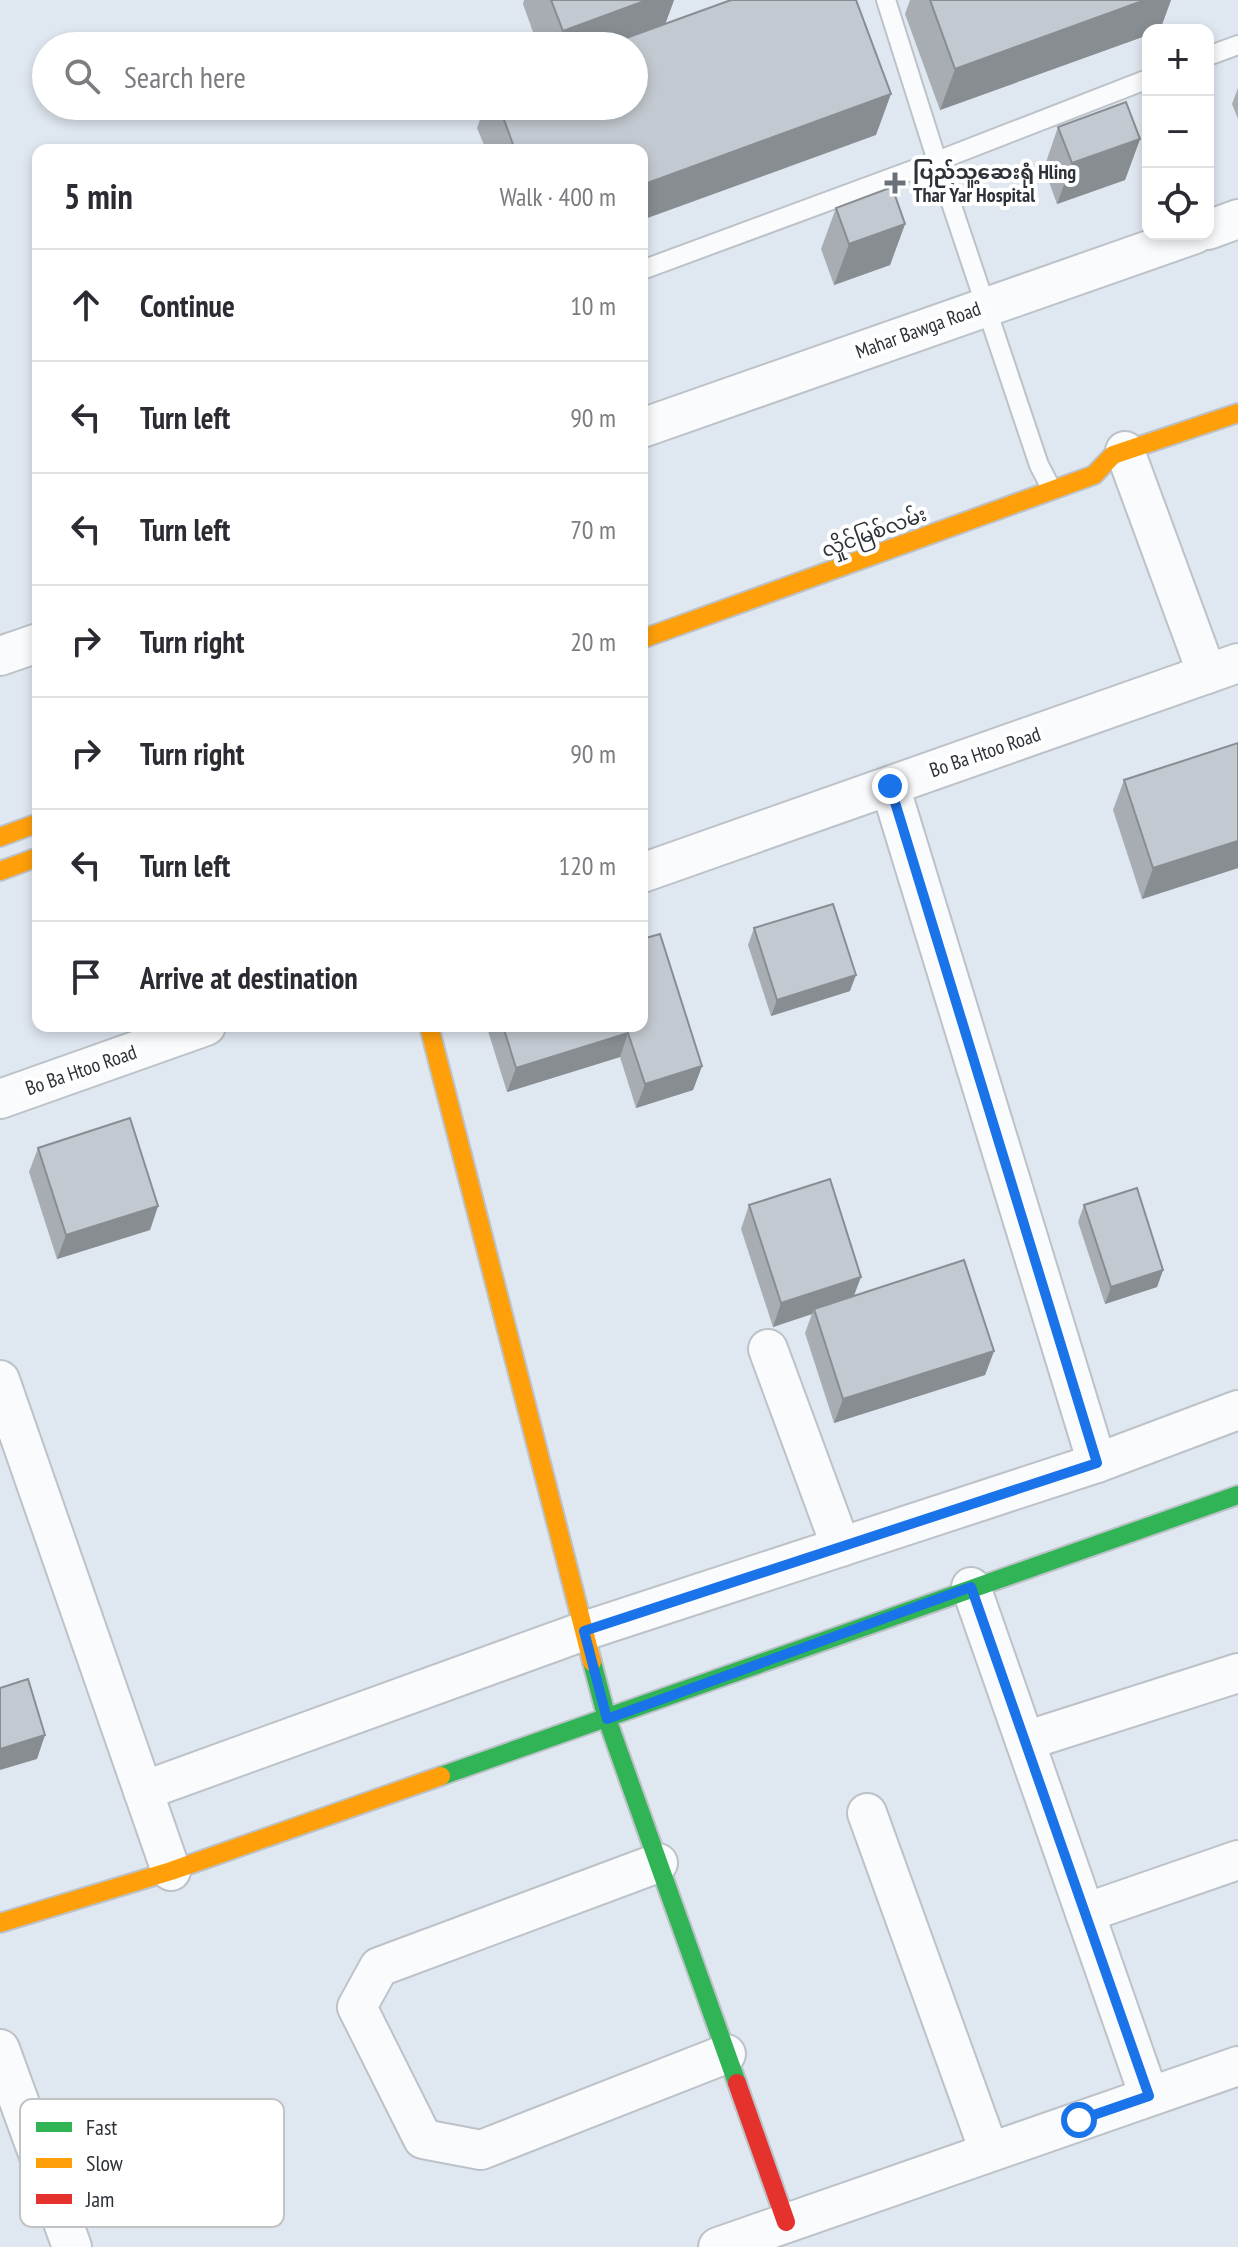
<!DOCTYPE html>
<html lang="en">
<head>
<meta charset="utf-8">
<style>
	:root { --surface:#fff; --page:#f2f2f3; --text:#2b2b33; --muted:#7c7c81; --line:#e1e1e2 }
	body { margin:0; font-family:"PT Sans Narrow","Noto Sans Myanmar",sans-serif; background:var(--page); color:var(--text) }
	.controls { position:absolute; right:24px; top:24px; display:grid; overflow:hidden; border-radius:16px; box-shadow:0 4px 12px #0003 }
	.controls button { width:72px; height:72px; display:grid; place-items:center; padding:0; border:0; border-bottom:2px solid var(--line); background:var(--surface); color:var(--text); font:40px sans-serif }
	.stop { position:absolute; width:24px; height:24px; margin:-18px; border:6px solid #1a73e8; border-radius:50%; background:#fff }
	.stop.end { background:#1a73e8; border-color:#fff; box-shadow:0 2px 8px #0008 }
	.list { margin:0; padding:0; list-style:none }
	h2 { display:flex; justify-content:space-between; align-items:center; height:104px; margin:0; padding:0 32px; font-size:34px }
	h2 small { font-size:26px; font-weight:400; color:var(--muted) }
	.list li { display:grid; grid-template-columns:52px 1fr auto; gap:24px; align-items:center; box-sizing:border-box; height:112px; padding:0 32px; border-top:2px solid var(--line) }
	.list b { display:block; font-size:30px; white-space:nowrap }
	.list em { font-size:26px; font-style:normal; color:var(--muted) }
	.icon { flex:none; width:44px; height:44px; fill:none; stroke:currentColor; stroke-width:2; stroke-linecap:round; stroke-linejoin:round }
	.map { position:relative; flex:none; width:1238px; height:2247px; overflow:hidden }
	.search { position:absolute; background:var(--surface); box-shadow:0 4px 12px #0003; left:32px; top:32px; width:616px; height:88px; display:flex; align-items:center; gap:20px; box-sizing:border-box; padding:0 28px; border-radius:44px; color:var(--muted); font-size:30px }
	.panel { position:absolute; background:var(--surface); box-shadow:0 4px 12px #0003; left:32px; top:144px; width:616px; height:888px; border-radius:16px }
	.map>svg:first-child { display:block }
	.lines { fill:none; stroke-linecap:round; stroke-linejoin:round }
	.lane-casing { stroke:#bcc2c8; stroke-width:22 }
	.street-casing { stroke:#bcc2c8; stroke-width:42 }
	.fast-casing { stroke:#bcc2c8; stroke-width:22 }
	.slow-casing { stroke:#bcc2c8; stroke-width:22 }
	.jam-casing { stroke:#bcc2c8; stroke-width:22 }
	.lane { stroke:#fafbfd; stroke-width:18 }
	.street { stroke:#fafbfd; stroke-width:38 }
	.fast { stroke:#30b455; stroke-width:18 }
	.slow { stroke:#ff9f0a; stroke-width:18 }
	.jam { stroke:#e5322d; stroke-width:18 }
	.wall { fill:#a8adb3 }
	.shaded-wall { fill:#888d92 }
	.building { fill:#c3c9d0; stroke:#888d92; stroke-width:2 }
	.route { stroke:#1a73e8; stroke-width:10 }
	.poi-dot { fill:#6b7178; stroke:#fff; stroke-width:3 }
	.labels { text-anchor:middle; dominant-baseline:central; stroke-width:8; stroke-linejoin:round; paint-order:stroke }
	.poi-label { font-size:20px; font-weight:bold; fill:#2c3238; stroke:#fff; text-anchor:start }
	.street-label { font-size:20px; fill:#2c3238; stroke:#fff }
	.key { fill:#fff; stroke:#c0c2c3; stroke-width:2 }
	.key-label { font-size:22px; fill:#2c3238 }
</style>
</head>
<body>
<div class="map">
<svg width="1238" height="2247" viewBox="0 0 1238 2247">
	<rect width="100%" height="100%" fill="#dfe7f0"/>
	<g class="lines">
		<g class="lane-casing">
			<g id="lane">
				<path d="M 886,0 L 937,161 L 1148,79"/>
				<path d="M 1208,56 L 1238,45"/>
				<path d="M 642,270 L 937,161 L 1039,465 L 1052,490"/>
			</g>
		</g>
		<g class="street-casing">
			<g id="street">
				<path d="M 1208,230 L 1238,219"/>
				<path d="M 642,428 L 1195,234"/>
				<path d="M 1125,451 L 1207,674"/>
				<path d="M 0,656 L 38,643"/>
				<path d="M 890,786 L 1097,1463"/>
				<path d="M 642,873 L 1238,663"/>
				<path d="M 0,1099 L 206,1026"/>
				<path d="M 768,1349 L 841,1547"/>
				<path d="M 0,1380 L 171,1871"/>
				<path d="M 971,1587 L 1149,2096"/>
				<path d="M 1025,1741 L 1238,1673"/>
				<path d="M 143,1791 L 584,1631 L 1097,1463 L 1238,1410"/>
				<path d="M 867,1813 L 989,2151"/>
				<path d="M 658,1863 L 379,1967 L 357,2007 L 423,2139 L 481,2150 L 726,2054"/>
				<path d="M 1085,1913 L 1238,1860"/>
				<path d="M 0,2049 L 72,2247"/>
				<path d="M 718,2247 L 1238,2066"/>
			</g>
		</g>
		<g class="fast-casing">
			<g id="fast">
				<path d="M 592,1662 L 607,1719 L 737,2083"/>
				<path d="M 441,1776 L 1238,1495"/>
			</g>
		</g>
		<g class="slow-casing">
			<g id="slow">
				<path d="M 642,639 L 1094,475 L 1113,455 L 1238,413"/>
				<path d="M 0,837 L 38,823"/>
				<path d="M 0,871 L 38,857"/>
				<path d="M 429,1026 L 592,1662"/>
				<path d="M 0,1923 L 171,1871 L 441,1776"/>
			</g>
		</g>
		<g class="jam-casing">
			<path id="jam" d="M 737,2083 L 786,2222"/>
		</g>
		<use href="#lane" class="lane"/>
		<use href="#street" class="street"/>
		<use href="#fast" class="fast"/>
		<use href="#slow" class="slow"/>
		<use href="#jam" class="jam"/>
	</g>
	<g class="wall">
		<path d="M 524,0 L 674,0 L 665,24 L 876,135 L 642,150 L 486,150 L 477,128 L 485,106 L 634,106 L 634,46 L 538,46 L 523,4 Z"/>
		<path d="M 910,0 L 1171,0 L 1160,30 L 1148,30 L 1148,35 L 940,110 L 905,14 Z"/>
		<path d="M 1238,88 L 1238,119 L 1232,104 Z"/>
		<path d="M 1058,127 L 1140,139 L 1125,180 L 1057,204 L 1044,168 Z"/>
		<path d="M 836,208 L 905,224 L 890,265 L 834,285 L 821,249 Z"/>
		<path d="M 1238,743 L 1238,868 L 1142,899 L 1113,810 L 1124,780 Z"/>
		<path d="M 754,928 L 850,991 L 771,1016 L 748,945 Z"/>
		<path d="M 489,1026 L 642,1026 L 702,1066 L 693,1090 L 636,1108 L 620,1057 L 507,1092 L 488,1031 Z"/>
		<path d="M 38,1148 L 158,1206 L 150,1230 L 57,1259 L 29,1172 Z"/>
		<path d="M 749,1205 L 855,1296 L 994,1351 L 985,1375 L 834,1423 L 805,1333 L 812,1314 L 773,1327 L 741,1229 Z"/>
		<path d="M 1084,1205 L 1163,1270 L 1157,1287 L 1105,1304 L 1078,1222 Z"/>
	</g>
	<g class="shaded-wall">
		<path d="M 647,0 L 674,0 L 663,30 L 618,46 L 557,46 L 563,31 Z"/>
		<path d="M 1145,0 L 1171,0 L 1160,30 L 1148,30 L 1148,35 L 940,110 L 955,69 Z"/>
		<path d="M 891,94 L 876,135 L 642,220 L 642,185 Z"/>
		<path d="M 1140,139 L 1125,180 L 1057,204 L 1072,163 Z"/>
		<path d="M 905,224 L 890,265 L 834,285 L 849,244 Z"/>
		<path d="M 1238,841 L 1238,868 L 1142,899 L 1153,868 Z"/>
		<path d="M 856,975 L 850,991 L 771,1016 L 777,1000 Z"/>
		<path d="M 628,1033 L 620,1057 L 507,1092 L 516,1068 Z"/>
		<path d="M 702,1066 L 693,1090 L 636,1108 L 645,1084 Z"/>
		<path d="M 158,1206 L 150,1230 L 57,1259 L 66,1235 Z"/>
		<path d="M 1163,1270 L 1157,1287 L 1105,1304 L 1111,1287 Z"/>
		<path d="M 861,1277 L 852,1301 L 814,1309 L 812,1314 L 773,1327 L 781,1303 Z"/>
		<path d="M 994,1351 L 985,1375 L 834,1423 L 843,1399 Z"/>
		<path d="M 45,1735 L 37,1759 L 0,1770 L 0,1749 Z"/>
	</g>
	<g class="building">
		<path d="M 551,0 L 647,0 L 563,31 Z"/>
		<path d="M 731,0 L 856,0 L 891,94 L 642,185 L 642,150 L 515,150 L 499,106 L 634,106 L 634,46 L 604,46 Z"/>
		<path d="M 930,0 L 1145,0 L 955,69 Z"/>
		<path d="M 1126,102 L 1140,139 L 1072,163 L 1058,127 Z"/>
		<path d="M 892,187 L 905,224 L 849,244 L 836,208 Z"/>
		<path d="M 1238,743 L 1238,841 L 1153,868 L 1124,780 Z"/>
		<path d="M 833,904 L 856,975 L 777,1000 L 754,928 Z"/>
		<path d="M 660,934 L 702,1066 L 645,1084 L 628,1033 L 516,1068 L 503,1026 L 642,1026 L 642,939 Z"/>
		<path d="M 130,1118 L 158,1206 L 66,1235 L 38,1148 Z"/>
		<path d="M 830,1179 L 861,1277 L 781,1303 L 749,1205 Z"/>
		<path d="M 1137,1188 L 1163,1270 L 1111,1287 L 1084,1205 Z"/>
		<path d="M 964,1260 L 994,1351 L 843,1399 L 814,1309 Z"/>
		<path d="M 28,1679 L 45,1735 L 0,1749 L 0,1688 Z"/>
	</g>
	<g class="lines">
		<path class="route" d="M 890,786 L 1097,1463 L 584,1631 L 607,1719 L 971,1587 L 1149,2096 L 1079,2120"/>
	</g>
	<path class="poi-dot" d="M891 171h8v8h8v8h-8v8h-8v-8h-8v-8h8z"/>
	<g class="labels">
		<g class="poi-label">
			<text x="913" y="172">ပြည်သူ့ဆေးရုံ Hling<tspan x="913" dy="23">Thar Yar Hospital</tspan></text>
		</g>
		<g class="street-label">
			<text transform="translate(918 330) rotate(-20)">Mahar Bawga Road</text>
			<text transform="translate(874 532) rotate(-20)">လှိုင်မြစ်လမ်း</text>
			<text transform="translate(985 752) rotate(-19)">Bo Ba Htoo Road</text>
			<text transform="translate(81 1070) rotate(-19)">Bo Ba Htoo Road</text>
		</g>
	</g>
	<rect x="20" y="2099" width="264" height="128" rx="12" class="key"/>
	<rect x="36" y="2122" width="36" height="10" fill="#30b455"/>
	<rect x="36" y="2158" width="36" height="10" fill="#ff9f0a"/>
	<rect x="36" y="2194" width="36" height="10" fill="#e5322d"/>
	<g class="key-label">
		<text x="86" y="2135">Fast</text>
		<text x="86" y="2171">Slow</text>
		<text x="86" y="2207">Jam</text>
	</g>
</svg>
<div class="controls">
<button>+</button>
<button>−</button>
<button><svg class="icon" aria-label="locate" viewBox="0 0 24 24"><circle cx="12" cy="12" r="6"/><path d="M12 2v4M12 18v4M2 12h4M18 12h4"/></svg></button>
</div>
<div class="stop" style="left:1079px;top:2120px"></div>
<div class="stop end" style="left:890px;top:786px"></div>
<div class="search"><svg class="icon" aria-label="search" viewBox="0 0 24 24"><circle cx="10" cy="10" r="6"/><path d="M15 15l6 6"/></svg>Search here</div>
<section class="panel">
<h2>5 min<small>Walk · 400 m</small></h2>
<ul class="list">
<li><svg class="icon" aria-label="ahead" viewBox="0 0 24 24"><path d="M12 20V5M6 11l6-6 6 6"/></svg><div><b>Continue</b></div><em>10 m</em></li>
<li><svg class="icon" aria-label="left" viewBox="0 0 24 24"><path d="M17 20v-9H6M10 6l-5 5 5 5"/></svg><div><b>Turn left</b></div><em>90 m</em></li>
<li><svg class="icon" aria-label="left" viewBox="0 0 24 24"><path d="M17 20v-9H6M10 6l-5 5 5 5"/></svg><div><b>Turn left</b></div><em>70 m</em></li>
<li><svg class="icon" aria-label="right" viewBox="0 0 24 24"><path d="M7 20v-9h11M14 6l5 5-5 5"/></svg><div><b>Turn right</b></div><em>20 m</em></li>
<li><svg class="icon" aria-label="right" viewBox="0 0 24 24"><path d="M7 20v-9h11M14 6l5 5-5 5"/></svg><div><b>Turn right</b></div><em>90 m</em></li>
<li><svg class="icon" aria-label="left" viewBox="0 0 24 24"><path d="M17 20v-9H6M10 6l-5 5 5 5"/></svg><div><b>Turn left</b></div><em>120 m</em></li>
<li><svg class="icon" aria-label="arrive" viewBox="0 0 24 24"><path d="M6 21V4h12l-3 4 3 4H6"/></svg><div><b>Arrive at destination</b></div></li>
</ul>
</section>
</div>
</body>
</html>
